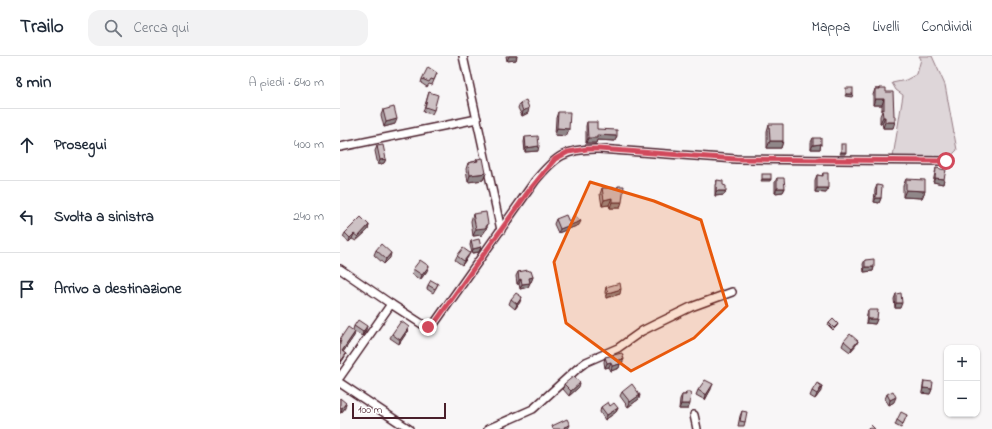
<!DOCTYPE html>
<html lang="it">
<head>
<meta charset="utf-8">
<style>
	:root { --surface:#fff; --page:#f2f2f3; --text:#1f2937; --muted:#747a83; --line:#e0e1e3 }
	body { margin:0; font-family:"Indie Flower",sans-serif; background:var(--page); color:var(--text) }
	.controls { position:absolute; right:12px; bottom:12px; display:grid; overflow:hidden; border-radius:8px; box-shadow:0 1px 3px #0004 }
	.controls button { width:36px; height:36px; display:grid; place-items:center; padding:0; border:0; border-bottom:1px solid var(--line); background:var(--surface); color:var(--text); font:20px sans-serif }
	.scale { position:absolute; left:12px; bottom:10px; width:94px; box-sizing:border-box; padding-left:4px; border:2px solid #4a1f2b; border-top:0; font-size:11px; line-height:14px; white-space:nowrap; color:#4a1f2b; -webkit-text-stroke:3px #fff; paint-order:stroke }
	.stop { position:absolute; width:12px; height:12px; margin:-9px; border:3px solid #d1495b; border-radius:50%; background:#fff }
	.stop.end { background:#d1495b; border-color:#fff; box-shadow:0 1px 4px #0008 }
	.list { margin:0; padding:0; list-style:none }
	h2 { display:flex; justify-content:space-between; align-items:center; height:52px; margin:0; padding:0 16px; font-size:17px }
	h2 small { font-size:13px; font-weight:400; color:var(--muted) }
	.list li { display:grid; grid-template-columns:26px 1fr auto; gap:12px; align-items:center; box-sizing:border-box; height:72px; padding:0 16px; border-top:1px solid var(--line) }
	.list b { display:block; font-size:15px; white-space:nowrap }
	.list em { font-size:13px; font-style:normal; color:var(--muted) }
	.icon { flex:none; width:22px; height:22px; fill:none; stroke:currentColor; stroke-width:2; stroke-linecap:round; stroke-linejoin:round }
	.map { position:relative; flex:none; width:652px; height:373px; overflow:hidden }
	header { display:flex; align-items:center; gap:24px; box-sizing:border-box; height:56px; padding:0 20px; background:var(--surface); border-bottom:1px solid var(--line) }
	header strong { font-size:19px }
	nav { display:flex; gap:22px; margin-inline-start:auto; font-size:14px }
	.search { width:280px; height:36px; background:var(--page); display:flex; align-items:center; gap:10px; box-sizing:border-box; padding:0 14px; border-radius:12px; color:var(--muted); font-size:15px }
	main { display:flex }
	aside { flex:1; background:var(--surface) }
	.map>svg:first-child { display:block }
	.green { fill:#ded6d9; stroke:#947a82 }
	.lines { fill:none; stroke-linecap:round; stroke-linejoin:round }
	.street-casing { stroke:#4a1f2b; stroke-width:10 }
	.street { stroke:#fff; stroke-width:7 }
	.wall { fill:#b0a6a9; stroke:#4a1f2b }
	.shaded-wall { fill:#908789; stroke:#4a1f2b }
	.building { fill:#cdc1c4; stroke:#4a1f2b }
	.route { stroke:#d1495b; stroke-width:5 }
	.marked { fill:#e8590c; fill-opacity:0.2; stroke:#e8590c; stroke-width:3; stroke-linejoin:round }
</style>
</head>
<body>
<header>
<strong>Trailo</strong>
<div class="search"><svg class="icon" aria-label="search" viewBox="0 0 24 24"><circle cx="10" cy="10" r="6"/><path d="M15 15l6 6"/></svg>Cerca qui</div>
<nav><a>Mappa</a><a>Livelli</a><a>Condividi</a></nav>
</header>
<main>
<aside>
<h2>8 min<small>A piedi · 640 m</small></h2>
<ul class="list">
<li><svg class="icon" aria-label="ahead" viewBox="0 0 24 24"><path d="M12 20V5M6 11l6-6 6 6"/></svg><div><b>Prosegui</b></div><em>400 m</em></li>
<li><svg class="icon" aria-label="left" viewBox="0 0 24 24"><path d="M17 20v-9H6M10 6l-5 5 5 5"/></svg><div><b>Svolta a sinistra</b></div><em>240 m</em></li>
<li><svg class="icon" aria-label="arrive" viewBox="0 0 24 24"><path d="M6 21V4h12l-3 4 3 4H6"/></svg><div><b>Arrivo a destinazione</b></div></li>
</ul>
</aside>
<div class="map">
<svg width="652" height="373" viewBox="0 0 652 373">
	<rect width="100%" height="100%" fill="#f8f6f7"/>
	<filter id="ink" filterUnits="userSpaceOnUse"><feTurbulence type="fractalNoise" baseFrequency=".025" numOctaves="2"/><feDisplacementMap in="SourceGraphic" scale="8" xChannelSelector="R" yChannelSelector="G"/><feConvolveMatrix kernelMatrix="1 2 1 2 8 2 1 2 1" color-interpolation-filters="sRGB"/></filter>
	<g filter="url(#ink)">
		<path class="green" d="M 579,0 L 592,0 L 605,29 L 617,94 L 610,101 L 553,101 L 563,39 L 556,34 L 552,27 L 566,24 L 577,18 L 581,3 Z"/>
		<g class="lines">
			<g class="street-casing">
				<g id="street">
					<path d="M 123,0 L 161,174"/>
					<path d="M 0,91 L 137,63"/>
					<path d="M 0,213 L 51,248"/>
					<path d="M 0,321 L 51,248 L 85,270 L 92,270 L 94,268 L 195,125 C 215,101 225,92 259,93 L 396,103 L 605,105"/>
					<path d="M 0,327 L 69,373"/>
					<path d="M 354,359 L 357,373"/>
					<path d="M 148,373 L 193,353 L 238,312 L 246,306 L 278,292 L 302,275 L 314,269 L 351,251 L 392,236"/>
				</g>
			</g>
			<use href="#street" class="street"/>
		</g>
		<g class="wall">
			<path d="M 166,0 L 177,0 L 176,4 L 167,5 Z"/>
			<path d="M 97,17 L 92,29 L 89,28 L 87,31 L 81,27 L 82,23 Z"/>
			<path d="M 540,32 L 546,36 L 553,72 L 543,72 L 542,67 L 540,67 L 540,60 L 542,55 L 542,49 L 533,49 L 533,39 L 535,33 L 540,33 Z"/>
			<path d="M 89,36 L 94,54 L 92,58 L 83,56 Z"/>
			<path d="M 180,47 L 188,57 L 182,60 L 178,52 Z"/>
			<path d="M 43,54 L 55,68 L 44,71 L 41,59 Z"/>
			<path d="M 218,56 L 229,73 L 226,80 L 215,79 L 216,62 Z"/>
			<path d="M 247,66 L 257,73 L 275,85 L 257,84 L 256,87 L 246,87 L 246,70 Z"/>
			<path d="M 429,68 L 443,85 L 441,92 L 427,92 L 427,75 Z"/>
			<path d="M 185,81 L 198,95 L 185,96 L 184,86 Z"/>
			<path d="M 473,82 L 481,88 L 480,93 L 471,93 L 471,86 Z"/>
			<path d="M 37,90 L 46,103 L 44,107 L 38,109 L 35,95 Z"/>
			<path d="M 137,103 L 146,117 L 143,124 L 128,126 L 126,113 L 128,107 L 136,105 Z"/>
			<path d="M 596,112 L 604,123 L 603,128 L 593,126 L 595,117 Z"/>
			<path d="M 483,117 L 486,137 L 475,136 L 475,124 L 477,119 L 482,120 Z"/>
			<path d="M 437,122 L 445,132 L 443,136 L 435,137 L 435,126 Z"/>
			<path d="M 566,123 L 585,135 L 582,142 L 563,141 L 563,130 Z"/>
			<path d="M 377,124 L 386,135 L 384,139 L 375,140 L 375,129 Z"/>
			<path d="M 537,129 L 541,142 L 539,147 L 534,146 L 535,134 Z"/>
			<path d="M 278,130 L 280,152 L 270,152 L 269,149 L 262,150 L 260,138 L 262,132 L 278,132 Z"/>
			<path d="M 133,158 L 148,168 L 145,175 L 142,179 L 133,180 L 131,165 Z"/>
			<path d="M 216,163 L 229,166 L 239,169 L 218,177 L 214,168 Z"/>
			<path d="M 29,169 L 28,174 L 16,185 L 12,183 L 9,186 L 3,181 L 5,177 Z"/>
			<path d="M 131,185 L 141,191 L 139,196 L 132,197 L 130,189 Z"/>
			<path d="M 36,194 L 50,202 L 44,208 L 34,199 Z"/>
			<path d="M 117,200 L 128,201 L 122,209 L 115,204 Z"/>
			<path d="M 525,204 L 534,211 L 533,215 L 524,216 L 523,208 Z"/>
			<path d="M 73,213 L 87,215 L 80,224 L 72,218 Z"/>
			<path d="M 189,215 L 193,221 L 191,226 L 190,226 L 188,231 L 180,233 L 179,228 L 177,228 L 176,220 L 178,216 Z"/>
			<path d="M 98,228 L 96,232 L 93,237 L 87,233 L 88,229 Z"/>
			<path d="M 266,231 L 280,238 L 266,242 L 265,236 Z"/>
			<path d="M 556,238 L 560,252 L 555,252 L 554,243 Z"/>
			<path d="M 171,243 L 180,246 L 175,253 L 169,248 Z"/>
			<path d="M 528,254 L 537,263 L 535,268 L 526,267 L 527,258 Z"/>
			<path d="M 489,267 L 498,268 L 497,270 L 493,274 L 488,269 Z"/>
			<path d="M 14,270 L 26,274 L 22,280 L 15,276 L 14,280 L 3,296 L 6,298 L 4,302 L 0,308 L 0,283 L 13,274 Z"/>
			<path d="M 69,271 L 67,276 L 59,288 L 50,282 L 52,278 Z"/>
			<path d="M 504,285 L 518,285 L 516,289 L 510,296 L 502,290 Z"/>
			<path d="M 265,301 L 284,303 L 282,307 L 280,308 L 279,312 L 271,315 L 269,311 L 265,312 L 264,306 Z"/>
			<path d="M 584,325 L 592,333 L 590,338 L 582,337 L 583,329 Z"/>
			<path d="M 224,328 L 239,331 L 229,340 L 223,333 Z"/>
			<path d="M 371,333 L 365,344 L 356,339 L 358,334 Z"/>
			<path d="M 472,335 L 481,335 L 475,343 L 470,340 Z"/>
			<path d="M 282,336 L 299,343 L 288,351 L 280,340 Z"/>
			<path d="M 346,336 L 348,353 L 339,353 L 340,343 L 342,339 L 345,339 Z"/>
			<path d="M 547,338 L 554,346 L 549,349 L 545,343 Z"/>
			<path d="M 0,342 L 5,352 L 1,357 L 0,357 Z"/>
			<path d="M 270,350 L 278,352 L 276,356 L 265,364 L 260,356 L 261,351 Z"/>
			<path d="M 402,355 L 405,366 L 404,370 L 398,370 L 400,360 Z"/>
			<path d="M 567,359 L 561,372 L 555,369 L 557,364 Z"/>
		</g>
		<g class="shaded-wall">
			<path d="M 169,0 L 177,0 L 176,4 L 167,5 Z"/>
			<path d="M 506,38 L 513,38 L 512,41 L 505,40 Z"/>
			<path d="M 535,43 L 544,43 L 542,49 L 533,49 Z"/>
			<path d="M 189,52 L 188,57 L 182,60 L 183,55 Z"/>
			<path d="M 543,61 L 545,61 L 542,67 L 540,67 Z"/>
			<path d="M 57,63 L 55,68 L 44,71 L 46,66 Z"/>
			<path d="M 545,66 L 555,66 L 553,72 L 543,72 Z"/>
			<path d="M 217,72 L 229,73 L 226,80 L 215,79 Z"/>
			<path d="M 257,79 L 277,80 L 275,85 L 257,84 L 256,87 L 246,87 L 248,82 Z"/>
			<path d="M 430,85 L 443,85 L 441,92 L 427,92 Z"/>
			<path d="M 481,88 L 480,93 L 471,93 L 473,89 Z"/>
			<path d="M 199,90 L 198,95 L 185,96 L 186,92 Z"/>
			<path d="M 501,96 L 506,96 L 505,98 L 500,98 Z"/>
			<path d="M 46,103 L 44,107 L 38,109 L 40,104 Z"/>
			<path d="M 146,117 L 143,124 L 128,126 L 130,119 Z"/>
			<path d="M 595,122 L 604,123 L 603,128 L 593,126 Z"/>
			<path d="M 422,123 L 431,123 L 430,125 L 421,125 Z"/>
			<path d="M 437,132 L 445,132 L 443,136 L 435,137 Z"/>
			<path d="M 477,132 L 488,132 L 486,137 L 475,136 Z"/>
			<path d="M 566,134 L 585,135 L 582,142 L 563,141 Z"/>
			<path d="M 376,135 L 386,135 L 384,139 L 375,140 Z"/>
			<path d="M 272,142 L 269,149 L 262,150 L 264,144 Z"/>
			<path d="M 536,142 L 541,142 L 539,147 L 534,146 Z"/>
			<path d="M 272,146 L 282,146 L 280,152 L 270,152 Z"/>
			<path d="M 241,165 L 239,169 L 218,177 L 220,173 Z"/>
			<path d="M 148,168 L 145,175 L 142,179 L 133,180 L 136,173 Z"/>
			<path d="M 29,169 L 28,174 L 16,185 L 18,181 Z"/>
			<path d="M 14,178 L 12,183 L 9,186 L 10,182 Z"/>
			<path d="M 141,191 L 139,196 L 132,197 L 133,193 Z"/>
			<path d="M 51,197 L 50,202 L 44,208 L 46,203 Z"/>
			<path d="M 130,197 L 128,201 L 122,209 L 124,205 Z"/>
			<path d="M 89,210 L 87,215 L 80,224 L 82,219 Z"/>
			<path d="M 525,211 L 534,211 L 533,215 L 524,216 Z"/>
			<path d="M 193,221 L 191,226 L 187,227 L 189,222 Z"/>
			<path d="M 181,223 L 179,228 L 177,228 L 179,224 Z"/>
			<path d="M 190,227 L 188,231 L 180,233 L 182,228 Z"/>
			<path d="M 281,233 L 280,238 L 266,242 L 268,237 Z"/>
			<path d="M 182,241 L 180,246 L 175,253 L 177,248 Z"/>
			<path d="M 556,247 L 562,247 L 560,252 L 555,252 Z"/>
			<path d="M 528,263 L 537,263 L 535,268 L 526,267 Z"/>
			<path d="M 27,270 L 26,274 L 22,280 L 23,276 Z"/>
			<path d="M 69,271 L 67,276 L 59,288 L 60,284 Z"/>
			<path d="M 15,276 L 14,280 L 1,299 L 2,295 Z"/>
			<path d="M 518,285 L 516,289 L 510,296 L 512,292 Z"/>
			<path d="M 6,298 L 4,302 L 0,308 L 1,305 Z"/>
			<path d="M 284,303 L 282,307 L 277,308 L 279,304 Z"/>
			<path d="M 271,306 L 269,311 L 265,312 L 267,307 Z"/>
			<path d="M 280,308 L 279,312 L 271,315 L 272,310 Z"/>
			<path d="M 240,327 L 239,331 L 229,340 L 231,335 Z"/>
			<path d="M 373,328 L 371,333 L 365,344 L 366,339 Z"/>
			<path d="M 482,330 L 481,335 L 475,343 L 477,338 Z"/>
			<path d="M 583,332 L 592,333 L 590,338 L 582,337 Z"/>
			<path d="M 300,339 L 299,343 L 288,351 L 290,346 Z"/>
			<path d="M 556,341 L 554,346 L 549,349 L 550,344 Z"/>
			<path d="M 6,347 L 5,352 L 1,357 L 2,352 Z"/>
			<path d="M 341,348 L 350,348 L 348,353 L 339,353 Z"/>
			<path d="M 278,352 L 276,356 L 265,364 L 267,359 Z"/>
			<path d="M 230,369 L 228,373 L 224,373 L 224,371 Z"/>
		</g>
		<g class="building">
			<path d="M 88,11 L 97,17 L 94,24 L 91,23 L 89,26 L 82,23 Z"/>
			<rect x="506" y="32" width="7" height="6"/>
			<path d="M 540,32 L 546,32 L 546,36 L 553,36 L 554,60 L 555,60 L 555,66 L 545,66 L 545,61 L 543,61 L 542,53 L 544,54 L 544,43 L 535,43 L 535,33 L 540,33 Z"/>
			<path d="M 89,36 L 98,39 L 94,54 L 85,51 Z"/>
			<path d="M 186,44 L 189,52 L 183,55 L 180,47 Z"/>
			<path d="M 54,51 L 57,63 L 46,66 L 43,54 Z"/>
			<path d="M 218,56 L 230,56 L 229,73 L 217,72 Z"/>
			<path d="M 247,66 L 257,66 L 257,73 L 277,74 L 277,80 L 257,79 L 257,82 L 248,82 Z"/>
			<path d="M 429,68 L 443,68 L 443,85 L 430,85 Z"/>
			<path d="M 198,80 L 199,90 L 186,92 L 185,81 Z"/>
			<path d="M 473,82 L 481,82 L 481,88 L 473,89 Z"/>
			<rect x="501" y="88" width="5" height="8"/>
			<path d="M 43,89 L 46,103 L 40,104 L 37,90 Z"/>
			<path d="M 143,102 L 146,117 L 130,119 L 128,107 L 138,105 L 137,103 Z"/>
			<path d="M 596,112 L 606,114 L 604,123 L 595,122 Z"/>
			<path d="M 483,117 L 488,117 L 488,132 L 477,132 L 477,119 L 483,120 Z"/>
			<rect x="422" y="118" width="9" height="5"/>
			<path d="M 437,122 L 444,122 L 445,132 L 437,132 Z"/>
			<path d="M 566,123 L 585,124 L 585,135 L 566,134 Z"/>
			<path d="M 377,124 L 383,125 L 383,129 L 386,130 L 386,135 L 376,135 Z"/>
			<path d="M 537,129 L 542,130 L 541,142 L 536,142 Z"/>
			<path d="M 278,130 L 284,130 L 282,146 L 272,146 L 272,142 L 264,144 L 262,132 L 278,132 Z"/>
			<path d="M 146,156 L 148,168 L 145,172 L 136,173 L 133,158 Z"/>
			<path d="M 226,159 L 229,166 L 234,159 L 241,165 L 220,173 L 216,163 Z"/>
			<path d="M 21,161 L 29,169 L 18,181 L 14,178 L 10,182 L 5,177 Z"/>
			<path d="M 139,183 L 141,191 L 133,193 L 131,185 Z"/>
			<path d="M 41,188 L 51,197 L 46,203 L 36,194 Z"/>
			<path d="M 123,192 L 130,197 L 124,205 L 117,200 Z"/>
			<path d="M 534,203 L 534,211 L 525,211 L 525,204 Z"/>
			<path d="M 80,204 L 89,210 L 82,219 L 73,213 Z"/>
			<path d="M 188,214 L 189,215 L 191,215 L 193,221 L 189,222 L 190,227 L 182,228 L 181,223 L 179,224 L 178,216 Z"/>
			<path d="M 91,224 L 98,228 L 95,233 L 88,229 Z"/>
			<path d="M 280,227 L 281,233 L 268,237 L 266,231 Z"/>
			<path d="M 176,237 L 182,241 L 177,248 L 171,243 Z"/>
			<path d="M 561,237 L 562,247 L 556,247 L 556,238 Z"/>
			<path d="M 528,254 L 538,254 L 537,263 L 528,263 Z"/>
			<path d="M 493,263 L 498,268 L 494,272 L 489,267 Z"/>
			<path d="M 18,264 L 27,270 L 23,276 L 14,270 Z"/>
			<path d="M 61,265 L 69,271 L 60,284 L 52,278 Z"/>
			<path d="M 8,271 L 15,276 L 2,295 L 6,298 L 1,305 L 0,304 L 0,287 L 1,285 L 0,284 L 0,283 Z"/>
			<path d="M 510,278 L 518,285 L 512,292 L 504,285 Z"/>
			<path d="M 282,297 L 284,303 L 279,304 L 280,308 L 272,310 L 271,306 L 267,307 L 265,301 Z"/>
			<path d="M 234,320 L 240,327 L 231,335 L 224,328 Z"/>
			<path d="M 365,324 L 373,328 L 366,339 L 358,334 Z"/>
			<path d="M 584,325 L 593,326 L 592,333 L 583,332 Z"/>
			<path d="M 477,327 L 482,330 L 477,338 L 472,335 Z"/>
			<path d="M 292,328 L 300,339 L 290,346 L 282,336 Z"/>
			<path d="M 553,335 L 556,341 L 550,344 L 547,338 Z"/>
			<path d="M 346,336 L 351,336 L 350,348 L 341,348 L 342,339 L 346,339 Z"/>
			<path d="M 0,342 L 6,347 L 2,352 L 0,351 Z"/>
			<path d="M 268,346 L 270,350 L 274,347 L 278,352 L 267,359 L 261,351 Z"/>
			<path d="M 402,355 L 407,356 L 405,366 L 400,365 Z"/>
			<path d="M 561,356 L 567,359 L 563,368 L 557,364 Z"/>
			<path d="M 227,363 L 230,369 L 224,371 L 225,373 L 213,373 L 212,370 Z"/>
			<path d="M 531,369 L 535,373 L 527,373 Z"/>
			<path d="M 59,370 L 64,373 L 57,373 Z"/>
		</g>
	</g>
	<g class="lines" filter="url(#ink)">
		<path class="route" d="M 88,271 L 92,270 L 94,268 L 188,136 L 209,110 L 215,103 L 228,96 L 247,93 L 259,93 L 396,103 L 606,105"/>
	</g>
	<path class="marked" d="M 250,126 L 314,145 L 361,164 L 387,250 L 354,282 L 291,315 L 226,267 L 214,206 Z"/>
</svg>
<div class="controls">
<button>+</button>
<button>−</button>
</div>
<div class="scale">100 m</div>
<div class="stop" style="left:606px;top:105px"></div>
<div class="stop end" style="left:88px;top:271px"></div>
</div>
</main>
</body>
</html>
